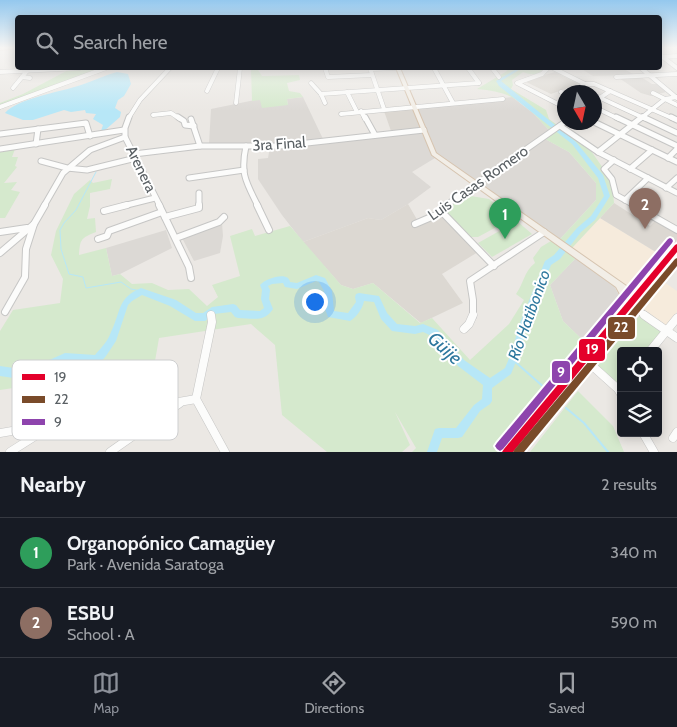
<!DOCTYPE html>
<html lang="en">
<head>
<meta charset="utf-8">
<style>
	:root { --surface:#171b24; --page:#242831; --text:#f1f3f6; --muted:#9ea1a6; --line:#363941; --accent:#8c9099 }
	body { margin:0; font-family:Cabin,sans-serif; background:var(--page); color:var(--text) }
	.controls { position:absolute; right:15px; bottom:15px; display:grid; overflow:hidden; border-radius:5px; box-shadow:0 2px 12px #0003 }
	.controls button { width:45px; height:45px; display:grid; place-items:center; padding:0; border:0; border-bottom:1px solid var(--line); background:var(--surface); color:var(--text); font:25px sans-serif }
	.compass { position:absolute; left:557px; top:85px; width:45px; height:45px; border-radius:50%; background:var(--surface); box-shadow:0 2px 12px #0003; rotate:171deg }
	.you { position:absolute; left:314px; top:301px; width:18px; height:18px; margin:-12px; border:4px solid #fff; border-radius:50%; background:#1a73e8; box-shadow:0 0 0 8px #1a73e833 }
	.badge { display:grid; place-items:center; width:32px; height:32px; border-radius:50%; background:var(--accent); color:#fff; font-size:16px; font-weight:700 }
	.pin { position:absolute; translate:-50% -41px; filter:drop-shadow(0 1px 2px #0008) }
	.pin::after { content:''; position:absolute; top:26px; width:18px; height:15px; background:inherit; clip-path:polygon(0 0,100% 0,50% 100%) }
	.list { margin:0; padding:0; list-style:none }
	h2 { display:flex; justify-content:space-between; align-items:center; height:65px; margin:0; padding:0 20px; font-size:21px }
	h2 small { font-size:16px; font-weight:400; color:var(--muted) }
	.list li { display:grid; grid-template-columns:32px 1fr auto; gap:15px; align-items:center; box-sizing:border-box; height:70px; padding:0 20px; border-top:1px solid var(--line) }
	.list b { display:block; font-size:19px; white-space:nowrap }
	.list p { margin:0; font-size:16px; white-space:nowrap; color:var(--muted) }
	.list em { font-size:16px; font-style:normal; color:var(--muted) }
	.icon { flex:none; width:28px; height:28px; fill:none; stroke:currentColor; stroke-width:2; stroke-linecap:round; stroke-linejoin:round }
	.map { position:relative; flex:none; width:677px; height:452px; overflow:hidden }
	.search { position:absolute; background:var(--surface); box-shadow:0 2px 12px #0003; left:15px; right:15px; top:15px; height:55px; display:flex; align-items:center; gap:12px; box-sizing:border-box; padding:0 18px; border-radius:5px; color:var(--muted); font-size:19px }
	.sheet { height:205px; background:var(--surface) }
	nav { display:flex; justify-content:space-around; align-items:center; box-sizing:border-box; height:70px; border-top:1px solid var(--line); background:var(--surface); font-size:14px; color:var(--muted) }
	nav a { display:grid; justify-items:center; gap:2px }
	nav .on { color:var(--accent) }
	.map>svg:first-child { display:block }
	.commercial { fill:#f6ebdc }
	.industrial { fill:#dcd9d5 }
	.education { fill:#dcd8d2 }
	.green { fill:#d5e9cd }
	.water { fill:#b7e7f7 }
	.lines { fill:none; stroke-linecap:round; stroke-linejoin:round }
	.stream-far1 { stroke:#b7e7f7; stroke-width:1 }
	.stream { stroke:#b7e7f7; stroke-width:2 }
	.river { fill:#b7e7f7; fill-rule:evenodd }
	.minor-far3-casing { stroke:#c6c6c5; stroke-width:5 }
	.minor-far2-casing { stroke:#c6c6c5; stroke-width:7 }
	.minor-far1-casing { stroke:#c6c6c5; stroke-width:8 }
	.minor-casing { stroke:#c6c6c5; stroke-width:9 }
	.major-casing { stroke:#d6c4b0; stroke-width:2 }
	.minor-far3 { stroke:#fcfcfb; stroke-width:4 }
	.minor-far2 { stroke:#fcfcfb; stroke-width:5 }
	.minor-far1 { stroke:#fcfcfb; stroke-width:6 }
	.minor { stroke:#fcfcfb; stroke-width:8 }
	.major { fill:#f2eee7; fill-rule:evenodd }
	.bus-1-casing { stroke:#fff; stroke-width:4 }
	.bus-2-casing { stroke:#fff; stroke-width:4 }
	.bus-3-casing { stroke:#fff; stroke-width:4 }
	.bus-1 { fill:#e4002b; fill-rule:evenodd }
	.bus-2 { fill:#7a4b2a; fill-rule:evenodd }
	.bus-3 { fill:#8e44ad; fill-rule:evenodd }
	.labels { text-anchor:middle; dominant-baseline:central; stroke-width:4; stroke-linejoin:round; paint-order:stroke }
	.street-label { font-size:15px; fill:#5a6064; stroke:#fff }
	.water-label { font-size:16px; font-style:italic; fill:#2e789e; stroke:#fff }
	.near-water-label { font-size:19px; font-style:italic; fill:#2e789e; stroke:#fff }
	.key { fill:#fff; stroke:#cecfd0; stroke-width:1 }
	.key-label { font-size:14px; fill:#5a6064 }
	.line-badge { stroke:#fff; stroke-width:2 }
	.badge-label { font-size:14px; text-anchor:middle; font-weight:bold; fill:#fff }
</style>
</head>
<body>
<div class="map">
<svg width="677" height="452" viewBox="0 0 677 452">
	<rect width="100%" height="100%" fill="#ebe8e4"/>
	<g class="commercial">
		<path d="M 600,218 L 664,257 L 637,287 L 626,285 L 572,248 Z"/>
		<path d="M 664,282 L 677,291 L 677,312 L 665,327 L 641,311 Z"/>
	</g>
	<g class="industrial">
		<path d="M 580,68 L 622,68 L 635,75 L 593,76 Z"/>
		<path d="M 641,77 L 652,84 L 657,84 L 666,92 L 651,96 L 641,93 L 619,78 Z"/>
		<path d="M 303,97 L 323,139 L 268,144 L 209,144 L 211,109 L 260,99 L 288,105 L 287,99 Z"/>
		<path d="M 512,97 L 533,113 L 549,130 L 475,181 L 437,154 L 418,109 Z"/>
		<path d="M 421,132 L 435,158 L 412,172 L 431,187 L 408,204 L 381,220 L 368,218 L 303,242 L 282,215 L 258,179 L 258,159 L 268,158 L 270,147 Z"/>
		<path d="M 545,139 L 569,152 L 596,183 L 596,200 L 560,239 L 480,185 Z"/>
		<path d="M 222,223 L 223,236 L 220,253 L 194,261 L 181,236 Z"/>
		<path d="M 166,230 L 172,248 L 120,274 L 112,276 L 106,248 Z"/>
		<path d="M 576,258 L 614,286 L 622,301 L 623,307 L 589,346 L 563,321 L 550,285 Z"/>
	</g>
	<g class="education">
		<path d="M 555,72 L 579,84 L 551,94 L 524,81 Z"/>
		<path d="M 412,108 L 421,129 L 391,131 L 384,111 Z"/>
		<path d="M 614,203 L 650,226 L 655,221 L 677,233 L 677,240 L 664,257 L 600,218 Z"/>
		<path d="M 408,204 L 419,223 L 436,215 L 442,216 L 478,252 L 442,274 L 463,303 L 421,323 L 373,283 L 353,289 L 341,285 L 303,242 L 368,218 L 381,220 Z"/>
	</g>
	<g class="green">
		<path d="M 72,68 L 104,68 L 0,106 L 0,103 L 23,94 Z"/>
		<path d="M 506,68 L 545,68 C 537,75 534,76 523,72 L 512,80 L 513,85 L 511,89 L 546,110 L 549,119 L 589,148 L 612,181 L 614,203 L 572,248 L 560,239 L 596,200 L 596,183 L 569,152 L 545,139 L 554,133 C 546,129 541,121 534,114 C 516,96 502,91 477,89 L 507,71 Z"/>
		<path d="M 251,70 L 258,70 L 262,76 L 299,75 L 300,80 L 287,83 L 289,91 L 300,93 L 303,97 L 287,99 L 288,105 L 262,108 L 260,100 L 252,101 Z"/>
		<path d="M 15,149 L 12,157 L 18,157 L 15,166 L 17,167 L 4,183 L 17,182 L 11,190 L 20,192 L 5,218 L 0,218 L 0,150 Z"/>
		<path d="M 112,179 L 110,189 L 90,193 L 90,206 L 87,219 L 95,218 L 96,232 C 81,238 80,239 79,255 L 106,248 L 112,276 L 120,274 L 132,284 L 152,283 L 168,290 L 189,289 L 207,306 L 218,297 L 212,285 L 240,276 L 230,236 L 252,229 L 255,236 L 290,226 L 341,285 L 353,289 L 373,283 L 420,323 L 432,318 L 470,360 L 509,324 L 524,300 L 516,294 C 524,283 524,271 535,263 L 533,258 L 541,247 L 551,241 L 576,258 L 550,285 L 563,321 L 589,346 L 584,345 L 588,347 L 586,350 L 499,452 L 412,452 L 416,448 L 395,412 L 410,445 L 402,452 L 327,452 L 282,415 L 275,345 L 251,324 L 159,338 L 154,367 L 0,390 L 0,331 L 13,310 L 60,303 L 63,279 L 51,255 L 56,231 L 74,194 L 90,180 L 93,183 Z"/>
		<path d="M 465,195 L 489,199 L 513,218 L 478,237 L 471,237 L 446,212 L 458,199 Z"/>
		<path d="M 517,221 L 532,234 L 492,257 L 478,243 Z"/>
		<path d="M 640,315 L 664,332 L 648,351 L 621,351 L 621,367 L 617,371 L 617,383 L 596,365 Z"/>
		<path d="M 578,391 L 613,426 L 624,452 L 530,452 Z"/>
	</g>
	<path class="water" d="M 117,72 L 128,74 L 131,84 L 124,96 L 118,100 L 115,108 L 121,112 L 120,117 L 104,131 L 101,131 L 103,125 L 93,119 L 96,114 L 86,113 L 85,110 L 71,112 L 64,110 L 33,120 L 23,120 L 5,113 C 18,98 61,92 81,85 C 93,81 105,75 117,72 Z"/>
	<g class="lines">
		<path class="stream-far1" d="M 96,172 L 76,210 L 64,223 L 60,230 L 61,249 L 69,274 L 83,277 L 86,288 L 121,282 L 131,289 L 141,291"/>
		<g class="stream">
			<path d="M 513,360 L 546,389"/>
			<path d="M 566,408 L 584,423 L 608,452"/>
		</g>
		<path class="river" d="M 518,68 L 522,68 L 501,81 L 576,142 L 603,175 L 610,196 L 595,220 L 581,232 L 560,259 L 551,265 L 526,328 L 521,349 L 511,374 L 492,388 L 492,401 L 490,404 L 480,411 L 462,437 L 458,438 L 442,438 L 437,452 L 427,452 L 435,429 L 439,428 L 456,428 L 474,405 L 482,399 L 483,385 L 458,366 L 432,336 L 423,332 L 415,334 L 392,331 L 381,319 L 374,302 L 364,301 C 363,308 356,318 350,321 L 328,317 L 325,309 L 324,291 L 319,282 L 316,281 L 297,289 L 285,287 L 283,283 L 272,284 L 268,286 L 270,290 L 269,299 L 273,309 C 264,323 252,318 238,318 L 235,317 L 231,312 L 214,314 L 205,321 L 195,321 L 170,306 L 142,295 L 132,301 L 128,305 L 116,341 L 106,356 L 100,363 L 97,364 L 65,361 L 27,380 L 0,376 L 0,366 L 27,370 L 65,353 L 95,355 C 101,348 108,341 111,332 C 121,312 117,298 141,288 L 176,300 L 196,313 L 203,313 L 212,307 L 233,304 L 236,305 L 240,310 L 260,311 L 264,308 L 261,299 L 262,290 L 260,285 C 265,279 282,273 288,278 C 289,279 290,281 290,282 L 297,283 L 316,275 L 325,278 L 332,291 L 334,311 L 348,313 L 356,302 L 355,297 L 356,294 L 359,293 L 379,296 L 387,313 L 397,324 L 415,326 L 423,324 L 438,330 L 464,360 L 490,378 L 505,368 L 513,349 L 518,328 L 545,261 L 554,255 L 577,228 L 591,216 L 604,196 L 598,178 L 572,144 L 499,86 L 496,81 Z"/>
		<g class="minor-far3-casing">
			<g id="minor-far3">
				<path d="M 660,55 L 677,68"/>
				<path d="M 662,57 L 677,56"/>
				<path d="M 325,68 L 328,77 L 372,75"/>
				<path d="M 370,68 L 384,109"/>
				<path d="M 434,68 L 453,103"/>
				<path d="M 468,68 L 479,83"/>
				<path d="M 492,68 L 499,77"/>
				<path d="M 548,68 L 542,74 L 517,83 L 564,107"/>
				<path d="M 553,68 L 585,84 L 594,84 L 674,119"/>
				<path d="M 641,68 L 677,98"/>
				<path d="M 370,69 L 398,68"/>
				<path d="M 0,72 L 80,68"/>
				<path d="M 22,77 L 30,78"/>
				<path d="M 616,77 L 677,74"/>
				<path d="M 311,83 L 321,94 L 325,103"/>
				<path d="M 13,88 L 27,71"/>
				<path d="M 579,88 L 589,92"/>
				<path d="M 207,91 L 218,68"/>
				<path d="M 347,92 L 357,112"/>
				<path d="M 561,92 L 564,93"/>
				<path d="M 572,92 L 585,84"/>
				<path d="M 653,93 L 677,105"/>
				<path d="M 321,94 L 479,83"/>
				<path d="M 594,95 L 646,119"/>
				<path d="M 594,102 L 610,91"/>
				<path d="M 236,103 L 240,68"/>
				<path d="M 0,107 L 106,68"/>
				<path d="M 594,107 L 619,119"/>
				<path d="M 361,111 L 365,119"/>
				<path d="M 341,114 L 503,99"/>
				<path d="M 153,115 L 171,113 L 180,119"/>
				<path d="M 128,119 L 140,100 L 170,68"/>
				<path d="M 640,119 L 665,99 L 677,97"/>
			</g>
		</g>
		<g class="minor-far2-casing">
			<g id="minor-far2">
				<path d="M 129,117 L 125,128 L 125,137 L 160,206"/>
				<path d="M 178,117 L 184,121 L 185,125 L 194,126"/>
				<path d="M 365,117 L 375,135"/>
				<path d="M 616,117 L 677,146"/>
				<path d="M 643,117 L 677,133"/>
				<path d="M 671,117 L 677,120"/>
				<path d="M 191,119 L 200,146"/>
				<path d="M 594,122 L 677,162"/>
				<path d="M 560,126 L 598,152 L 677,193"/>
				<path d="M 0,134 L 86,123 L 90,136"/>
				<path d="M 36,144 L 38,129"/>
				<path d="M 246,146 C 240,174 246,182 258,206"/>
				<path d="M 0,149 L 124,130"/>
				<path d="M 598,152 L 642,117"/>
				<path d="M 134,154 L 200,146 L 280,146 L 424,130"/>
				<path d="M 668,158 L 677,149"/>
				<path d="M 614,160 L 604,169 L 612,179 L 616,195 L 636,206"/>
				<path d="M 41,161 L 67,168 L 87,170 L 136,158"/>
				<path d="M 630,169 L 652,150"/>
				<path d="M 189,178 L 244,170"/>
				<path d="M 666,188 L 677,178"/>
				<path d="M 199,193 L 199,206"/>
				<path d="M 625,200 L 648,178"/>
				<path d="M 44,206 L 63,173 L 90,150 L 125,137"/>
				<path d="M 123,206 L 155,198"/>
				<path d="M 445,206 L 565,122"/>
			</g>
		</g>
		<g class="minor-far1-casing">
			<g id="minor-far1">
				<path d="M 159,205 L 189,267 L 191,278"/>
				<path d="M 257,205 L 269,230"/>
				<path d="M 633,205 L 677,230"/>
				<path d="M 104,211 L 127,205"/>
				<path d="M 442,212 L 494,266"/>
				<path d="M 165,217 L 199,208 L 199,205"/>
				<path d="M 415,224 L 436,215 L 446,205"/>
				<path d="M 0,232 L 27,228"/>
				<path d="M 176,238 L 219,222 L 224,217"/>
				<path d="M 98,239 L 107,236 L 109,231 L 162,212"/>
				<path d="M 0,253 L 34,224"/>
				<path d="M 632,306 L 646,316"/>
				<path d="M 5,312 L 25,277 L 26,249 L 34,224 L 45,205"/>
				<path d="M 473,316 L 473,300 L 470,281 L 544,232"/>
			</g>
		</g>
		<g class="minor-casing">
			<g id="minor">
				<path d="M 644,315 L 677,338"/>
				<path d="M 464,329 L 469,324 L 473,315"/>
				<path d="M 650,351 L 677,318"/>
				<path d="M 588,362 L 618,389 L 621,394"/>
				<path d="M 196,399 L 212,322 L 211,315"/>
				<path d="M 196,399 L 225,452"/>
				<path d="M 0,433 L 196,399"/>
				<path d="M 643,433 L 654,452"/>
				<path d="M 673,438 L 677,432"/>
				<path d="M 10,452 L 51,426"/>
				<path d="M 110,452 L 180,403"/>
			</g>
		</g>
		<g class="major-casing">
			<g id="major">
				<path d="M 0,48 L 13,48 L 11,49 L 0,50 Z"/>
				<path d="M 396,68 L 400,68 L 436,153 L 635,292 L 674,245 L 677,244 L 677,252 L 675,255 L 677,254 L 677,262 L 645,304 L 643,304 L 524,452 L 502,452 L 503,448 L 623,306 L 623,300 L 616,287 L 432,155 Z"/>
			</g>
		</g>
		<use href="#minor-far3" class="minor-far3"/>
		<use href="#minor-far2" class="minor-far2"/>
		<use href="#minor-far1" class="minor-far1"/>
		<use href="#minor" class="minor"/>
		<use href="#major" class="major"/>
		<g class="bus-1-casing">
			<path id="bus-1" d="M 677,244 L 677,252 L 513,452 L 502,452 L 504,449 L 675,245 Z"/>
		</g>
		<g class="bus-2-casing">
			<path id="bus-2" d="M 677,258 L 677,266 L 524,452 L 513,452 L 515,449 L 675,259 Z"/>
		</g>
		<g class="bus-3-casing">
			<path id="bus-3" d="M 670,238 L 672,239 L 673,241 L 672,243 L 503,449 L 500,451 L 497,449 L 495,446 L 497,443 L 668,239 Z"/>
		</g>
		<use href="#bus-1" class="bus-1"/>
		<use href="#bus-2" class="bus-2"/>
		<use href="#bus-3" class="bus-3"/>
	</g>
	<linearGradient id="sky" x2="0" y2="1"><stop stop-color="#94c8ee"/><stop offset="0.43" stop-color="#f6f5f3"/><stop offset="1" stop-color="#f6f5f3" stop-opacity="0"/></linearGradient>
	<rect width="677" height="111" fill="url(#sky)"/>
	<g class="labels">
		<g class="street-label">
			<text transform="translate(279 144) rotate(-4)">3ra Final</text>
			<text transform="translate(141 169) rotate(64)">Arenera</text>
			<text transform="translate(478 183) rotate(-35)">Luis Casas Romero</text>
		</g>
		<g class="water-label">
			<text transform="translate(529 315) rotate(-70)">Río Hatibonico</text>
		</g>
		<g class="near-water-label">
			<text transform="translate(445 348) rotate(42)">Güije</text>
		</g>
	</g>
	<rect x="12" y="360" width="166" height="80" rx="8" class="key"/>
	<rect x="22" y="374" width="23" height="6" fill="#e4002b"/>
	<rect x="22" y="396" width="23" height="7" fill="#7a4b2a"/>
	<rect x="22" y="419" width="23" height="6" fill="#8e44ad"/>
	<g class="key-label">
		<text x="54" y="382">19</text>
		<text x="54" y="404">22</text>
		<text x="54" y="427">9</text>
	</g>
	<g class="line-badge">
		<rect x="607" y="316" width="29" height="24" rx="5" fill="#7a4b2a"/>
		<rect x="578" y="338" width="28" height="24" rx="5" fill="#e4002b"/>
		<rect x="551" y="360" width="20" height="24" rx="5" fill="#8e44ad"/>
	</g>
	<g class="badge-label">
		<text x="621" y="332">22</text>
		<text x="592" y="354">19</text>
		<text x="561" y="377">9</text>
	</g>
</svg>
<div class="controls">
<button><svg class="icon" aria-label="locate" viewBox="0 0 24 24"><circle cx="12" cy="12" r="6"/><path d="M12 2v4M12 18v4M2 12h4M18 12h4"/></svg></button>
<button><svg class="icon" aria-label="layers" viewBox="0 0 24 24"><path d="M12 4l9 5-9 5-9-5zM3 14l9 5 9-5"/></svg></button>
</div>
<svg class="compass" viewBox="-18 -18 36 36"><path d="M0-13l5 13h-10z" fill="#e53935"/><path d="M0 13l5-13h-10z" fill="#9ea1a6"/></svg>
<div class="you"></div>
<div class="pin badge" style="left:505px;top:239px;background:#2e9e5b">1</div>
<div class="pin badge" style="left:645px;top:229px;background:#8d6e63">2</div>
<div class="search"><svg class="icon" aria-label="search" viewBox="0 0 24 24"><circle cx="10" cy="10" r="6"/><path d="M15 15l6 6"/></svg>Search here</div>
</div>
<section class="sheet">
<h2>Nearby<small>2 results</small></h2>
<ul class="list">
<li><span class="badge" style="background:#2e9e5b">1</span><div><b>Organopónico Camagüey</b><p>Park · Avenida Saratoga</p></div><em>340 m</em></li>
<li><span class="badge" style="background:#8d6e63">2</span><div><b>ESBU</b><p>School · A</p></div><em>590 m</em></li>
</ul>
</section>
<nav>
<a class="on"><svg class="icon" aria-label="map" viewBox="0 0 24 24"><path d="M3 6l6-2 6 2 6-2v14l-6 2-6-2-6 2zM9 4v14M15 6v14"/></svg>Map</a>
<a><svg class="icon" aria-label="directions" viewBox="0 0 24 24"><path d="M12 3l9 9-9 9-9-9zM9 14v-3h6M13 9l2 2-2 2"/></svg>Directions</a>
<a><svg class="icon" aria-label="saved" viewBox="0 0 24 24"><path d="M7 4h10v16l-5-4-5 4z"/></svg>Saved</a>
</nav>
</body>
</html>
